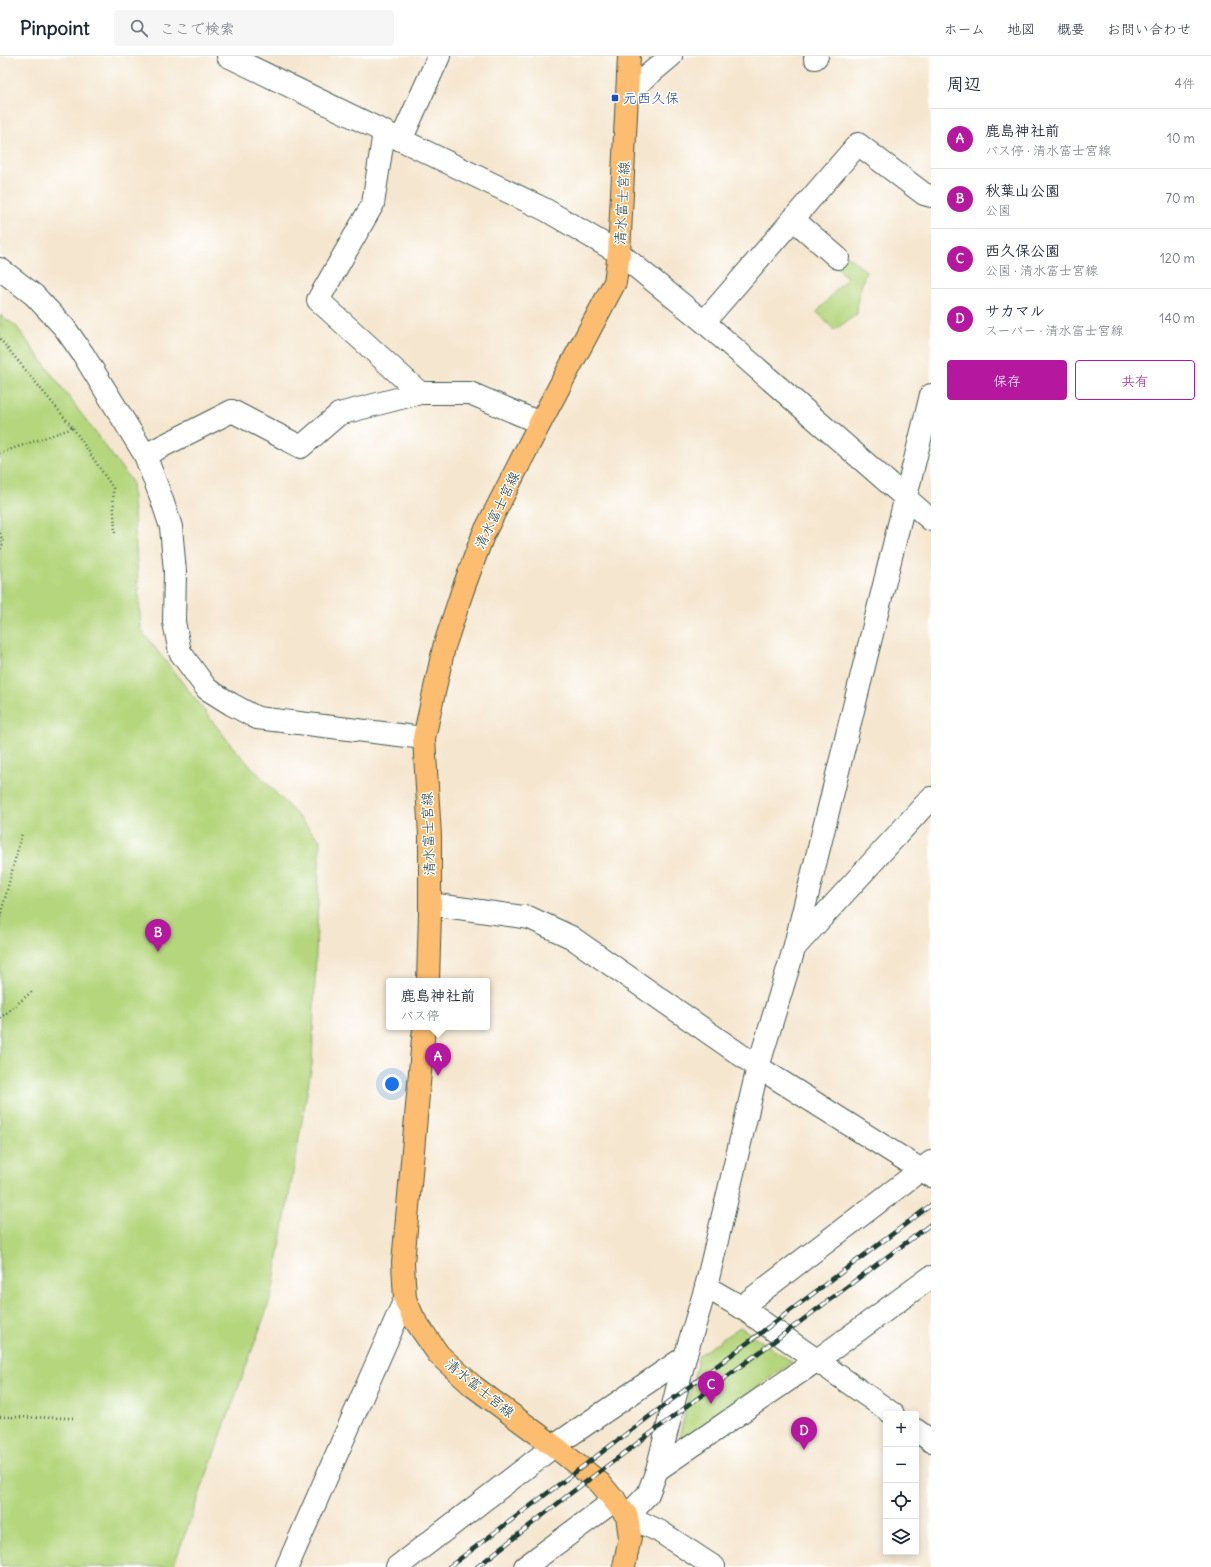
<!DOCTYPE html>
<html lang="ja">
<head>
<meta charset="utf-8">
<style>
	:root { --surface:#fff; --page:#f6f6f7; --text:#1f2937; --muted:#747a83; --line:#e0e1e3; --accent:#b5179e }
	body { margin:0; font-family:Delius,"Klee One",sans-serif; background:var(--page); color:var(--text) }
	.controls { position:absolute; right:12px; bottom:12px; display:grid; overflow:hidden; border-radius:4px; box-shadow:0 2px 10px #0003 }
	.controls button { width:36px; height:36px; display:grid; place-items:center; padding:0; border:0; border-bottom:1px solid var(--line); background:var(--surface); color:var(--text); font:20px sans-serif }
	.you { position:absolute; left:392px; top:1028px; width:14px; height:14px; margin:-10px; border:3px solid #fff; border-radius:50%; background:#1a73e8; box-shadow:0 0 0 6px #1a73e833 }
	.badge { display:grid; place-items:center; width:26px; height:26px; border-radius:50%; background:var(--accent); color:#fff; font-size:13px; font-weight:700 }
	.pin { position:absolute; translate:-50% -33px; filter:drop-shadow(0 1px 2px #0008) }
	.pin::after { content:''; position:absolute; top:21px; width:14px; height:12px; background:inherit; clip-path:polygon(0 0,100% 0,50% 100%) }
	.popup { position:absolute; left:386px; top:922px; width:104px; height:52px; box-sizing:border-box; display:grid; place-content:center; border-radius:4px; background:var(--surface); filter:drop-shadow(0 1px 3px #0005); font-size:13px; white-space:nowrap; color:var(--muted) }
	.popup b { font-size:15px; color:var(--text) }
	.popup::after { content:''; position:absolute; left:50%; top:100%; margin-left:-8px; border:8px solid transparent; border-top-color:var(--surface) }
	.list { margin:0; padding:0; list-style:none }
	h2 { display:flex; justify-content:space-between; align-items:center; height:52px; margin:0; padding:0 16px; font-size:17px }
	h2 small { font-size:13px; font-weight:400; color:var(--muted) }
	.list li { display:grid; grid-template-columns:26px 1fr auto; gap:12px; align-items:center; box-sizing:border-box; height:60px; padding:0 16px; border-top:1px solid var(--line) }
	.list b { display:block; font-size:15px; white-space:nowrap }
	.list p { margin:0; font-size:13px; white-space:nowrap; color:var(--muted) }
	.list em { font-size:13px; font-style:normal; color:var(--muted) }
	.actions { display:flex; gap:8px; padding:12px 16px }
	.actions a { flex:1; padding:9px 0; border:1px solid var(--accent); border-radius:4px; text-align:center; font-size:14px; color:var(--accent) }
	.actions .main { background:var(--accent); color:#fff }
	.icon { flex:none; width:22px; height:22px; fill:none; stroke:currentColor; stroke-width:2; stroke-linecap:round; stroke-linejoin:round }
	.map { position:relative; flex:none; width:931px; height:1511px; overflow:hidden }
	header { display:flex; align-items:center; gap:24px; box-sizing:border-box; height:56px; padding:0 20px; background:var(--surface); border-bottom:1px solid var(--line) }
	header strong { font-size:19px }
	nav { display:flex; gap:22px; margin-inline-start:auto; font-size:14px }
	.search { width:280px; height:36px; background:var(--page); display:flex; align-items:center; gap:10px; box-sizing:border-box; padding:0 14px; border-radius:4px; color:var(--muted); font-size:15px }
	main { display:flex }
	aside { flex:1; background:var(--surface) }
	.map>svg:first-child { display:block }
	.green { fill:#b5d67d; stroke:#6a8a58 }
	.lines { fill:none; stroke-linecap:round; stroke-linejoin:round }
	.minor-casing { stroke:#3f564b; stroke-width:24 }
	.tertiary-casing { stroke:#3f564b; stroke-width:24 }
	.primary-casing { stroke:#3f564b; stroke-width:24 }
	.path { stroke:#3f564b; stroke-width:2.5; stroke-dasharray:1 3; stroke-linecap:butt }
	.minor { stroke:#fff; stroke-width:22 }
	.tertiary { stroke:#fff; stroke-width:22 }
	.primary { stroke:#fcbd6f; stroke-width:22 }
	.rail-casing { stroke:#1f3d34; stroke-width:4.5 }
	.rail { stroke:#fff; stroke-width:3; stroke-dasharray:9; stroke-linecap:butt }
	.transit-dot { fill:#1a4fb4; stroke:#fff; stroke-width:1.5 }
	.labels { text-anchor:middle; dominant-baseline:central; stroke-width:3; stroke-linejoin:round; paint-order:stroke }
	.transit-label { font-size:14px; fill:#164399; stroke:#fff; text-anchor:start }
	.street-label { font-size:14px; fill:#1f3d34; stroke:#fff }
</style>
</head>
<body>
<header>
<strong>Pinpoint</strong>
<div class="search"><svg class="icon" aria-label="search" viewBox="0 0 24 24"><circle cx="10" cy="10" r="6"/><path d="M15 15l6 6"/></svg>ここで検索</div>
<nav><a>ホーム</a><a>地図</a><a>概要</a><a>お問い合わせ</a></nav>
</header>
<main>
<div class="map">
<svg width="931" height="1511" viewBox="0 0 931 1511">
	<rect width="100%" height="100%" fill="#fff"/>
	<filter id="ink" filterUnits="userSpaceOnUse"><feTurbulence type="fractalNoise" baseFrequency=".025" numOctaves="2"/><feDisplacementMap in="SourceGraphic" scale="8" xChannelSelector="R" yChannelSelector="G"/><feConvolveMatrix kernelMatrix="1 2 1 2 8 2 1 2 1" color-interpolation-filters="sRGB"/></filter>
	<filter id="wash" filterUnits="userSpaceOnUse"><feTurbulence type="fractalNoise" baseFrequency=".012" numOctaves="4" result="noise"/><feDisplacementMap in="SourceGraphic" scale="16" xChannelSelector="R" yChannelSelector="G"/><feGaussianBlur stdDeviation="0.9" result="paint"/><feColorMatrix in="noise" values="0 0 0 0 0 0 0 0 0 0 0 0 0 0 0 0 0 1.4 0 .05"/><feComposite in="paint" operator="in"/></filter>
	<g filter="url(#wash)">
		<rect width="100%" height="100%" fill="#f5e6cf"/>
		<g class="green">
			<path d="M 846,199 L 866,215 L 858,241 L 857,258 L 834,274 L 817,256 L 847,222 L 836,210 Z"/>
			<path d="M 0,259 L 16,270 L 132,426 L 141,574 L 232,690 L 320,784 L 312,1008 L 271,1242 L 173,1511 L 0,1511 Z"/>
			<path d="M 740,1271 L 792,1306 L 677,1390 L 699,1299 Z"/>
		</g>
	</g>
	<g filter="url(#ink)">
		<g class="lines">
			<g class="minor-casing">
				<g id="minor">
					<path d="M 815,2 L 817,0"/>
					<path d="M 628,36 L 671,0"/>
					<path d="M 384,76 L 373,148 L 318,244 L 420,337"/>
					<path d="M 401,84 L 439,0"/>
					<path d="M 793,163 L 838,202"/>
					<path d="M 0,213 L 34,239 L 64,271 L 83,298 L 145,399 L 161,441 L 171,471 L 175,516 L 174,566 L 180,596 L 207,633 L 231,648 L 257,662 L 424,682"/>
					<path d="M 704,266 L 858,88 L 924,138 L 931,140"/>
					<path d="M 145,399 L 232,355 L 301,391 L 339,358 L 420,337 L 470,337 L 540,367"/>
					<path d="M 430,848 L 530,862 L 571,881 L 758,1011 L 931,1120"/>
					<path d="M 796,890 L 931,742"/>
					<path d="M 706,1231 L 741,1251 L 893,1358"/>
					<path d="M 741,1251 L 931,1106"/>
					<path d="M 916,1374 L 931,1385"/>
					<path d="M 657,1414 L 816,1305 L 931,1221"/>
					<path d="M 397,1511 L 554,1390 L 685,1301"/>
					<path d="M 525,1511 L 615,1444"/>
					<path d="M 714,1511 L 659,1475 L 627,1460 L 648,1438 L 657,1414 L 685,1301 L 706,1231 L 758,1011 L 794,893 L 931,339"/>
				</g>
			</g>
			<g class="tertiary-casing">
				<g id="tertiary">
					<path d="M 228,0 L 546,154 L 619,197 L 704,266 L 931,464"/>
					<path d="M 287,1511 L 405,1243"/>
				</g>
			</g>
			<g class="primary-casing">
				<g id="primary">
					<path d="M 428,925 L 430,856 L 430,780 L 424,682 L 444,591 L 462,536 L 483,479 L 540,367 L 615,226 L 619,197 L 629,0"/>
					<path d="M 424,971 L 403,1207 L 405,1243 L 414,1263 L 439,1299 L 473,1330 L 554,1390 L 600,1427 L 627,1460 L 630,1481 L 624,1511"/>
				</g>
			</g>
			<g class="path">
				<path d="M 0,283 L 73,372 L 0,397"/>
				<path d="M 73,372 L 113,432 L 115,479"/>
				<path d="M 0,477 L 3,487 L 0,494"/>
				<path d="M 0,861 L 22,777"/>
				<path d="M 0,962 L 34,934"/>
				<path d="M 0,1361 L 74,1362"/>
			</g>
			<use href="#minor" class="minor"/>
			<use href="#tertiary" class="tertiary"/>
			<use href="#primary" class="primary"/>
			<g class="rail-casing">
				<g id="rail">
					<path d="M 449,1511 L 931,1149"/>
					<path d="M 477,1511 L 571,1437 L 931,1168"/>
				</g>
			</g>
			<use href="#rail" class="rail"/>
		</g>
	</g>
	<rect class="transit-dot" x="611" y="38" width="8" height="8" rx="2"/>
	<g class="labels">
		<g class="transit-label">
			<text x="623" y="42">元西久保</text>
		</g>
		<g class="street-label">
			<text transform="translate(622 147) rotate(-87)">清水富士宮線</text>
			<text transform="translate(497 454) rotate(-64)">清水富士宮線</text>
			<text transform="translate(428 778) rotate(-92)">清水富士宮線</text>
			<text transform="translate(480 1332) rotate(39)">清水富士宮線</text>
		</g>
	</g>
</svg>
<div class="controls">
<button>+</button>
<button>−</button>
<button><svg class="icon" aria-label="locate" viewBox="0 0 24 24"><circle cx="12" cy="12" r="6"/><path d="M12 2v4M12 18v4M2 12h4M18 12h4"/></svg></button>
<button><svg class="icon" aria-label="layers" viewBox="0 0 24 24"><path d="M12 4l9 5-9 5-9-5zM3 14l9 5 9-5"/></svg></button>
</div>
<div class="you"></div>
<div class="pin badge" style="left:438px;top:1020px">A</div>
<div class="popup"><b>鹿島神社前</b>バス停</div>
<div class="pin badge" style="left:158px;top:896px">B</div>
<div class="pin badge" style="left:711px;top:1348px">C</div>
<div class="pin badge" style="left:804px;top:1394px">D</div>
</div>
<aside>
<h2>周辺<small>4件</small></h2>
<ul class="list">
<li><span class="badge">A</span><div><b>鹿島神社前</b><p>バス停 · 清水富士宮線</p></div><em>10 m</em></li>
<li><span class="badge">B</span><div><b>秋葉山公園</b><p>公園</p></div><em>70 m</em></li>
<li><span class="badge">C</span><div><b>西久保公園</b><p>公園 · 清水富士宮線</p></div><em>120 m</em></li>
<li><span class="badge">D</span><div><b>サカマル</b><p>スーパー · 清水富士宮線</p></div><em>140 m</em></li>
</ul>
<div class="actions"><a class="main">保存</a><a>共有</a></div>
</aside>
</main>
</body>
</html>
